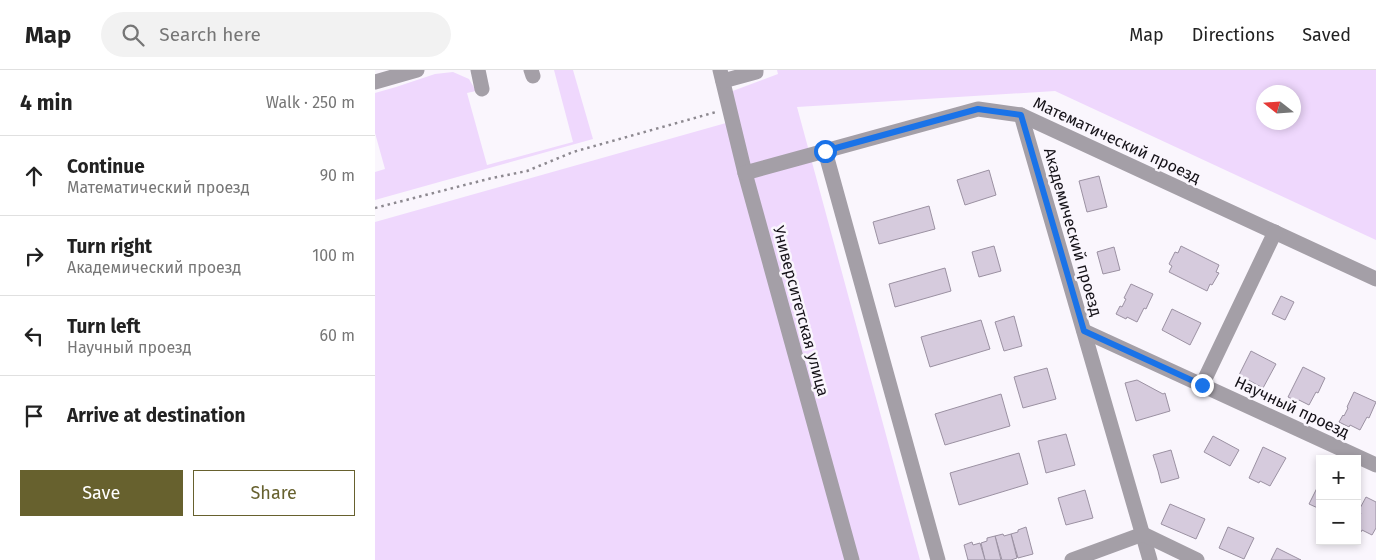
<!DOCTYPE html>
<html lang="en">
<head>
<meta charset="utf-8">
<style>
	:root { --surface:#fff; --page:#f2f2f2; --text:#222; --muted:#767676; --line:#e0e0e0; --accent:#67612e }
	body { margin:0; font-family:"Fira Sans",sans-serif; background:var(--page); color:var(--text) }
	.controls { position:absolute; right:15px; bottom:15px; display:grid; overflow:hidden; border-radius:0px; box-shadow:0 2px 8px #0003 }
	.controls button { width:45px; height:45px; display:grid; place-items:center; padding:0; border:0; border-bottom:1px solid var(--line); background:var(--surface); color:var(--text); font:25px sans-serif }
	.compass { position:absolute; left:881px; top:15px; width:45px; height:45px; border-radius:50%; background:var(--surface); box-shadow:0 2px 8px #0003; rotate:287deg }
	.stop { position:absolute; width:15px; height:15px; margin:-11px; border:4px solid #1a73e8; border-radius:50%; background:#fff }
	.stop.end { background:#1a73e8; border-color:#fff; box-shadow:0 1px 5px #0008 }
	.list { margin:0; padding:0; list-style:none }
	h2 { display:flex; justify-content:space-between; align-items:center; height:65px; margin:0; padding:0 20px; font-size:21px }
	h2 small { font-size:16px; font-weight:400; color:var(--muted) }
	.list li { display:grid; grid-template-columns:32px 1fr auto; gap:15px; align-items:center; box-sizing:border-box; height:80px; padding:0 20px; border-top:1px solid var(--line) }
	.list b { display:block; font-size:19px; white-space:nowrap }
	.list p { margin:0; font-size:16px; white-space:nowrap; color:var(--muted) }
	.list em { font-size:16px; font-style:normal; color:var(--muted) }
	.actions { display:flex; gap:10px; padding:15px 20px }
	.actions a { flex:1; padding:11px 0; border:1px solid var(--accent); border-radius:0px; text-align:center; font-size:18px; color:var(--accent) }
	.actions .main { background:var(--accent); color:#fff }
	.icon { flex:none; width:28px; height:28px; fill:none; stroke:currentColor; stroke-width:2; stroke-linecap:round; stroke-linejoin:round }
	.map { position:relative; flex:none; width:1001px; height:490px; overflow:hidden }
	header { display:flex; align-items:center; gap:30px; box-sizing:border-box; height:70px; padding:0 25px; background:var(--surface); border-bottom:1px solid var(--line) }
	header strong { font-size:24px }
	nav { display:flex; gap:28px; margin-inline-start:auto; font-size:18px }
	.search { width:350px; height:45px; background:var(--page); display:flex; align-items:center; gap:12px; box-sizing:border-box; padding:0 18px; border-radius:28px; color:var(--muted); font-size:19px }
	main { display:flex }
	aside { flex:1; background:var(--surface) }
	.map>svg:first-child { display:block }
	.green { fill:#efd8fd; fill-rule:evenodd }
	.building { fill:#d6cbdd; stroke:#9b91a2 }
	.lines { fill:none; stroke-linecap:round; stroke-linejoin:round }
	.path { stroke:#8d8990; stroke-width:2.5; stroke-dasharray:2.5 4; stroke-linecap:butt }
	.minor { stroke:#a49fa7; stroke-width:15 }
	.route { stroke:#1a73e8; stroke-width:6 }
	.labels { text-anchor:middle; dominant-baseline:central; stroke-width:5; stroke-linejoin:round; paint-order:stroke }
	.street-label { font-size:16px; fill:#151218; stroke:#faf6fd }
</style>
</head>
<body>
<header>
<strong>Map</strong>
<div class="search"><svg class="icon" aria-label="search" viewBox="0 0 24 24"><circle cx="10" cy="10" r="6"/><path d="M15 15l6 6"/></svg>Search here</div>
<nav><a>Map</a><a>Directions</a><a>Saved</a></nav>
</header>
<main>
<aside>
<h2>4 min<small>Walk · 250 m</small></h2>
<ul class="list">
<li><svg class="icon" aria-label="ahead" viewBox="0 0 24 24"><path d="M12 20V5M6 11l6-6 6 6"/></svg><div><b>Continue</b><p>Математический проезд</p></div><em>90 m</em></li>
<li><svg class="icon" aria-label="right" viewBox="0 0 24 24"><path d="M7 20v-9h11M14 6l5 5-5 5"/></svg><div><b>Turn right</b><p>Академический проезд</p></div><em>100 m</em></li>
<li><svg class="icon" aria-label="left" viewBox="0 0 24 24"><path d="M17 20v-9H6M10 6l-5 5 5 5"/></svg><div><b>Turn left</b><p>Научный проезд</p></div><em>60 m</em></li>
<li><svg class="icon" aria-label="arrive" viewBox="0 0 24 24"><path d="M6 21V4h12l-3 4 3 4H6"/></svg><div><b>Arrive at destination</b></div></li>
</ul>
<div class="actions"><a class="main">Save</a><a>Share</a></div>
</aside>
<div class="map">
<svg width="1001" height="490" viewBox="0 0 1001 490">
	<rect width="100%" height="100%" fill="#faf6fd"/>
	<g class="green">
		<path d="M 179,0 L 198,0 L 218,69 L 0,130 L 0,102 L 10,99 L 0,63 L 0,23 L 21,17 L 60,4 L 78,2 L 94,9 L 101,21 L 92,23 L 112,95 L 198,72 Z"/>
		<path d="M 402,0 L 1001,0 L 1001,170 L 680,21 L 422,37 L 545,490 L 0,490 L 0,152 L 351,53 L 355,22 L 403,4 ZM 888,22 L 918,22 L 918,52 L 888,52 Z"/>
	</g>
	<g class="building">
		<path d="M 614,100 L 621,125 L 590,135 L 582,110 Z"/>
		<path d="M 724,106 L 732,137 L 712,142 L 704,111 Z"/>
		<path d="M 554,136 L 560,159 L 504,174 L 498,152 Z"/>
		<path d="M 619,176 L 626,201 L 604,207 L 597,182 Z"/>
		<path d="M 806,176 L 844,195 L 841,202 L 844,203 L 837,215 L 835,214 L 832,221 L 794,202 L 797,196 L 794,194 L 800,182 L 803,183 Z"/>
		<path d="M 739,177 L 745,200 L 728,204 L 722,182 Z"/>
		<path d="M 570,198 L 576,221 L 520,237 L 514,214 Z"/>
		<path d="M 756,214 L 778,224 L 771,239 L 769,238 L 762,252 L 752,247 L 751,249 L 741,244 L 745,236 L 747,237 L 751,229 L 749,228 Z"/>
		<path d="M 906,226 L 919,232 L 910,250 L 897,244 Z"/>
		<path d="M 797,239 L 826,253 L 815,275 L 787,260 Z"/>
		<path d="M 639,246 L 647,276 L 629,281 L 620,252 Z"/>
		<path d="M 606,250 L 615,279 L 555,297 L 546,267 Z"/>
		<path d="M 876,281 L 901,294 L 888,318 L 864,305 Z"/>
		<path d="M 928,297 L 950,308 L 943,323 L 941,322 L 934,335 L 924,330 L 923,332 L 913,327 Z"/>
		<path d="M 672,298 L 681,329 L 648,338 L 639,307 Z"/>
		<path d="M 762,310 L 788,324 L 790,323 L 795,341 L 761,351 L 750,313 Z"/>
		<path d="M 979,322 L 1001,332 L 994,348 L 992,347 L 985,360 L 975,355 L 974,357 L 964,352 L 968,345 L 969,346 L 973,338 L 972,337 Z"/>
		<path d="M 626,324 L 635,356 L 570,375 L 560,344 Z"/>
		<path d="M 691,364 L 700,395 L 671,403 L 663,371 Z"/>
		<path d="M 838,366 L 864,380 L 855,396 L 829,382 Z"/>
		<path d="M 888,377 L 911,388 L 895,416 L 885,411 L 884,413 L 874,408 Z"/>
		<path d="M 796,380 L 804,408 L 786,413 L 783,401 L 778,385 Z"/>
		<path d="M 644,383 L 653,414 L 584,435 L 575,403 Z"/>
		<path d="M 945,412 L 945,439 L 934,434 Z"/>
		<path d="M 710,420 L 718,448 L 691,455 L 683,428 Z"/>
		<path d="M 991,427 L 1001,432 L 1001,458 L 997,465 L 987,460 L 986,462 L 982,460 L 982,450 L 986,443 L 983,442 Z"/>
		<path d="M 795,434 L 830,449 L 821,469 L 786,454 Z"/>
		<path d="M 651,457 L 658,484 L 643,488 L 636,464 L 643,462 L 643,460 Z"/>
		<path d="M 853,457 L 879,468 L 869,489 L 844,478 Z"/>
		<path d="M 628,464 L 629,466 L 636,464 L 642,488 L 636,490 L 627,490 L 620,466 Z"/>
		<path d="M 620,466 L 626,490 L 610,490 L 606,473 L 612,471 L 612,468 Z"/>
		<path d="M 597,472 L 598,475 L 605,473 L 610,490 L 593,490 L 589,475 Z"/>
		<path d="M 902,478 L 926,490 L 896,490 Z"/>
	</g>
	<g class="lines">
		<path class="path" d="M 0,138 L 117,108 L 152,101 L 198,82 L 341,42"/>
		<g class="minor">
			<path d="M 103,0 L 107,19"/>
			<path d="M 156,0 L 158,6"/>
			<path d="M 345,0 L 370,103 L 477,490"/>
			<path d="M 348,11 L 381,2 L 381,0"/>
			<path d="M 0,12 L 42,0"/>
			<path d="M 646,45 L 775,490"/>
			<path d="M 450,81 L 563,490"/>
			<path d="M 370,103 L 603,39 L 646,45 L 1001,209"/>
			<path d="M 709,261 L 1001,395"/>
			<path d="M 827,315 L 900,162"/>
			<path d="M 697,490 L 768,464 L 822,490"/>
		</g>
	</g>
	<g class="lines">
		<path class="route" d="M 450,81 L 603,39 L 646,45 L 709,261 L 827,315"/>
	</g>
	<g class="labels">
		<g class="street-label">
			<text transform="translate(742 70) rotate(25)">Математический проезд</text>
			<text transform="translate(698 162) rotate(74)">Академический проезд</text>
			<text transform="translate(426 241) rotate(75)">Университетская улица</text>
			<text transform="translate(917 337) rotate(25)">Научный проезд</text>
		</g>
	</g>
</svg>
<div class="controls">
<button>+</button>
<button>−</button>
</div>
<svg class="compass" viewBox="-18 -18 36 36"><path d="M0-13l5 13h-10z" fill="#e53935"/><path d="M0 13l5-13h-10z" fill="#767676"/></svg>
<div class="stop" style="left:450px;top:81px"></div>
<div class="stop end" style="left:827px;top:315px"></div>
</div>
</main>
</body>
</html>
